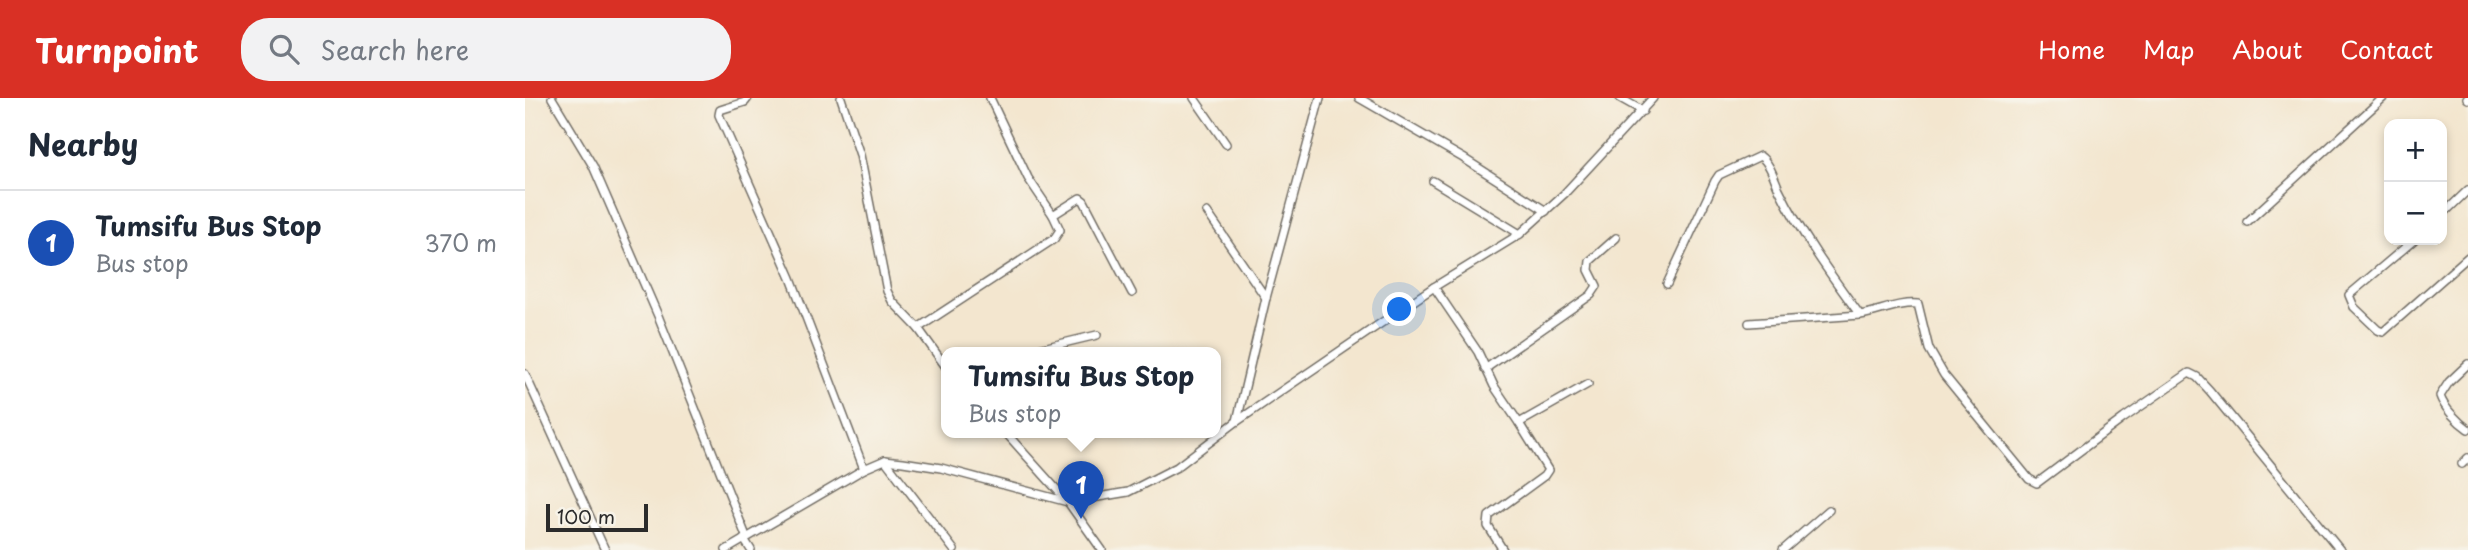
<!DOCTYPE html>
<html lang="en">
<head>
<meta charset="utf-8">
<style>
	:root { --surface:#fff; --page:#f2f2f3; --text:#1f2937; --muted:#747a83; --line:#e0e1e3; --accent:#d93025 }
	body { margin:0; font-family:"Playpen Sans",sans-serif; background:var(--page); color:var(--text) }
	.controls { position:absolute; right:21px; top:21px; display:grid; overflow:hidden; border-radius:14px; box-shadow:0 4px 10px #0003 }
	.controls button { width:63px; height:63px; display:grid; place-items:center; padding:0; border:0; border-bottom:2px solid var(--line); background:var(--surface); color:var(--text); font:35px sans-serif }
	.scale { position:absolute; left:21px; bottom:18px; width:102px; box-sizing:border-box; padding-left:7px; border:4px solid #2b2b2b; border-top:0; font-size:19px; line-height:24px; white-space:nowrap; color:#2b2b2b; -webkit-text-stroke:5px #f7f3e8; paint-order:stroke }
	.you { position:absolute; left:875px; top:212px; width:24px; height:24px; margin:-18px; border:5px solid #fff; border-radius:50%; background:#1a73e8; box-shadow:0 0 0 10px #1a73e833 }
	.badge { display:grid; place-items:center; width:46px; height:46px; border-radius:50%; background:var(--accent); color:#fff; font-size:23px; font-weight:700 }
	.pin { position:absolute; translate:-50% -58px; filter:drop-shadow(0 2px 4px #0008) }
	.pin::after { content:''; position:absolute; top:37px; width:24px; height:21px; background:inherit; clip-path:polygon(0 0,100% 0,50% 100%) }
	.popup { position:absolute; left:416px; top:249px; width:280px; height:91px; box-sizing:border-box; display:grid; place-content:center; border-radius:14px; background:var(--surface); filter:drop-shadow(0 2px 5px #0005); font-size:23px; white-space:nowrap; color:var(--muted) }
	.popup b { font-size:26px; color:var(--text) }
	.popup::after { content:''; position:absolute; left:50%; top:100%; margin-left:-14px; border:14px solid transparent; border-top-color:var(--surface) }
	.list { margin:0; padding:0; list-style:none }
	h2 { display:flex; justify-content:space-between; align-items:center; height:91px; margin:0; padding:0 28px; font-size:30px }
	h2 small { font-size:23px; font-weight:400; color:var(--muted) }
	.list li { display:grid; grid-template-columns:46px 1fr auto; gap:21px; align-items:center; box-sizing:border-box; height:105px; padding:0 28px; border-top:2px solid var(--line) }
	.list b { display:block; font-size:26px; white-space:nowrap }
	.list p { margin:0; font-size:23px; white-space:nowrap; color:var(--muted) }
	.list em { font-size:23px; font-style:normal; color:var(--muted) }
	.icon { flex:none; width:38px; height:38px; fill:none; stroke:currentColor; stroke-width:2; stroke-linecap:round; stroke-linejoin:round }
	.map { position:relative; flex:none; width:1943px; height:452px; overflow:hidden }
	header { display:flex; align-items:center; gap:42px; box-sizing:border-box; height:98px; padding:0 35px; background:var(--accent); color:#fff }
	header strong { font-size:33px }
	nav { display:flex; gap:38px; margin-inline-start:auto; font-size:24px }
	.search { width:490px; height:63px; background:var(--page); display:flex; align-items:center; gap:18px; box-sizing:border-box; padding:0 24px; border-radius:28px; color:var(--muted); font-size:26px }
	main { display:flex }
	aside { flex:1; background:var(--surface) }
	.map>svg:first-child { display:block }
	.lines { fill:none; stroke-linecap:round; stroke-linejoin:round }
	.minor-casing { stroke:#716c64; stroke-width:10 }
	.minor { stroke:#fff; stroke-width:7 }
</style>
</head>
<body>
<header>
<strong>Turnpoint</strong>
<div class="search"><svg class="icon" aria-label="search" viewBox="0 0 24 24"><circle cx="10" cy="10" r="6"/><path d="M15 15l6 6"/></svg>Search here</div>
<nav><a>Home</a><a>Map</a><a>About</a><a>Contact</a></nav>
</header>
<main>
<aside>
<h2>Nearby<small></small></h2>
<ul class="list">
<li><span class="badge" style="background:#1a4fb4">1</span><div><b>Tumsifu Bus Stop</b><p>Bus stop</p></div><em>370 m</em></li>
</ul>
</aside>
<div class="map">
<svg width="1943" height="452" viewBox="0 0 1943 452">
	<rect width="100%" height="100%" fill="#f7f3e8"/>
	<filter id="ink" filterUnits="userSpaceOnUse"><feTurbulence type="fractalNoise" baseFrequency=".0143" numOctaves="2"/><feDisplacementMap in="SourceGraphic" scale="14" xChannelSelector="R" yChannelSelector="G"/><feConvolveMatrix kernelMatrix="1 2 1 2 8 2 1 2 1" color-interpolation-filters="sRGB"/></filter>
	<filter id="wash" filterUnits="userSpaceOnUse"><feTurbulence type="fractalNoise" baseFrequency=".00686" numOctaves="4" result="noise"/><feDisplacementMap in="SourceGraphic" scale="28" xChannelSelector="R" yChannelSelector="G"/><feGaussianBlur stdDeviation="1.57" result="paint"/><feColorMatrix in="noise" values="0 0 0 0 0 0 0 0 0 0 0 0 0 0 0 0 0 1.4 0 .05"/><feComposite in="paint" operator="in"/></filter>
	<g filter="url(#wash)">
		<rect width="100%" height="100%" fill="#f3e6cf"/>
	</g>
	<g filter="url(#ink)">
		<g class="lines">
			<g class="minor-casing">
				<g id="minor">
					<path d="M 27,0 L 68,68 L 134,220 L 221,438"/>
					<path d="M 223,0 L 220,4 L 195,12 L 194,17 L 266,180 L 339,371"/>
					<path d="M 316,0 L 335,57 L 362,193 L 367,203 L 393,230 L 421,269"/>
					<path d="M 465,0 L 503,80 L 528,117"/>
					<path d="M 669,0 L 701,46"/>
					<path d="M 834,0 L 938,60 L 1021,113"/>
					<path d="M 1095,0 L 1118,13"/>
					<path d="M 1942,0 L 1943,1"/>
					<path d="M 908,83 L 995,136"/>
					<path d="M 682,114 L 741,200"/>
					<path d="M 1917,117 L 1943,92"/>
					<path d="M 1722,124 L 1858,0"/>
					<path d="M 1889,142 L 1824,197 L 1829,209 L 1853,232 L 1858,234 L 1943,159"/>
					<path d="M 1142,186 L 1190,83 L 1194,77 L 1235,58 C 1245,65 1249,80 1254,91 C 1276,136 1305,176 1335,217"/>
					<path d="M 909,189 L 953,254 L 969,288 L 994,325 L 1063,286"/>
					<path d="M 1224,225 L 1335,217 C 1355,214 1373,204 1393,206 L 1404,251 L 1419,277 L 1504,381 L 1512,385 L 1599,320 L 1664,275 L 1672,279 L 1685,293 L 1815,452"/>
					<path d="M 393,230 L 529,141 L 535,132 L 528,117 L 555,100 L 559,103 L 607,195"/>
					<path d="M 497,255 L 572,237"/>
					<path d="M 1943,266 L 1924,284 L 1915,298 C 1919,310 1933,324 1943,331"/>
					<path d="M 960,271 L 1066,197 L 1072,188 L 1064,172 L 1065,163 L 1091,140"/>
					<path d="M 0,276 L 80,452"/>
					<path d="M 712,323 L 741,200 L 795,0"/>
					<path d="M 481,335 L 543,404 L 577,452"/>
					<path d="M 360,362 L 429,452"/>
					<path d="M 1937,366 L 1943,360"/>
					<path d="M 219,441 L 226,452"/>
					<path d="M 201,452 L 339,371 L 360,362 L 378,364 L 416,370 L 543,404 L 603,394 L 652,369 L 711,324 L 909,189 L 995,136 L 1039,96 L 1128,0"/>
					<path d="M 978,452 L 963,428 L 964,418 L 1019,378 L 1023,372 L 994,325"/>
					<path d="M 1258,452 L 1304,412"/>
				</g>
			</g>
			<use href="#minor" class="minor"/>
		</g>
	</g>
</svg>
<div class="controls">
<button>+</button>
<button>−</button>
</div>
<div class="scale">100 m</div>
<div class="you"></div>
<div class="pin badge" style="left:556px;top:421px;background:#1a4fb4">1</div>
<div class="popup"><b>Tumsifu Bus Stop</b>Bus stop</div>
</div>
</main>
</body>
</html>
